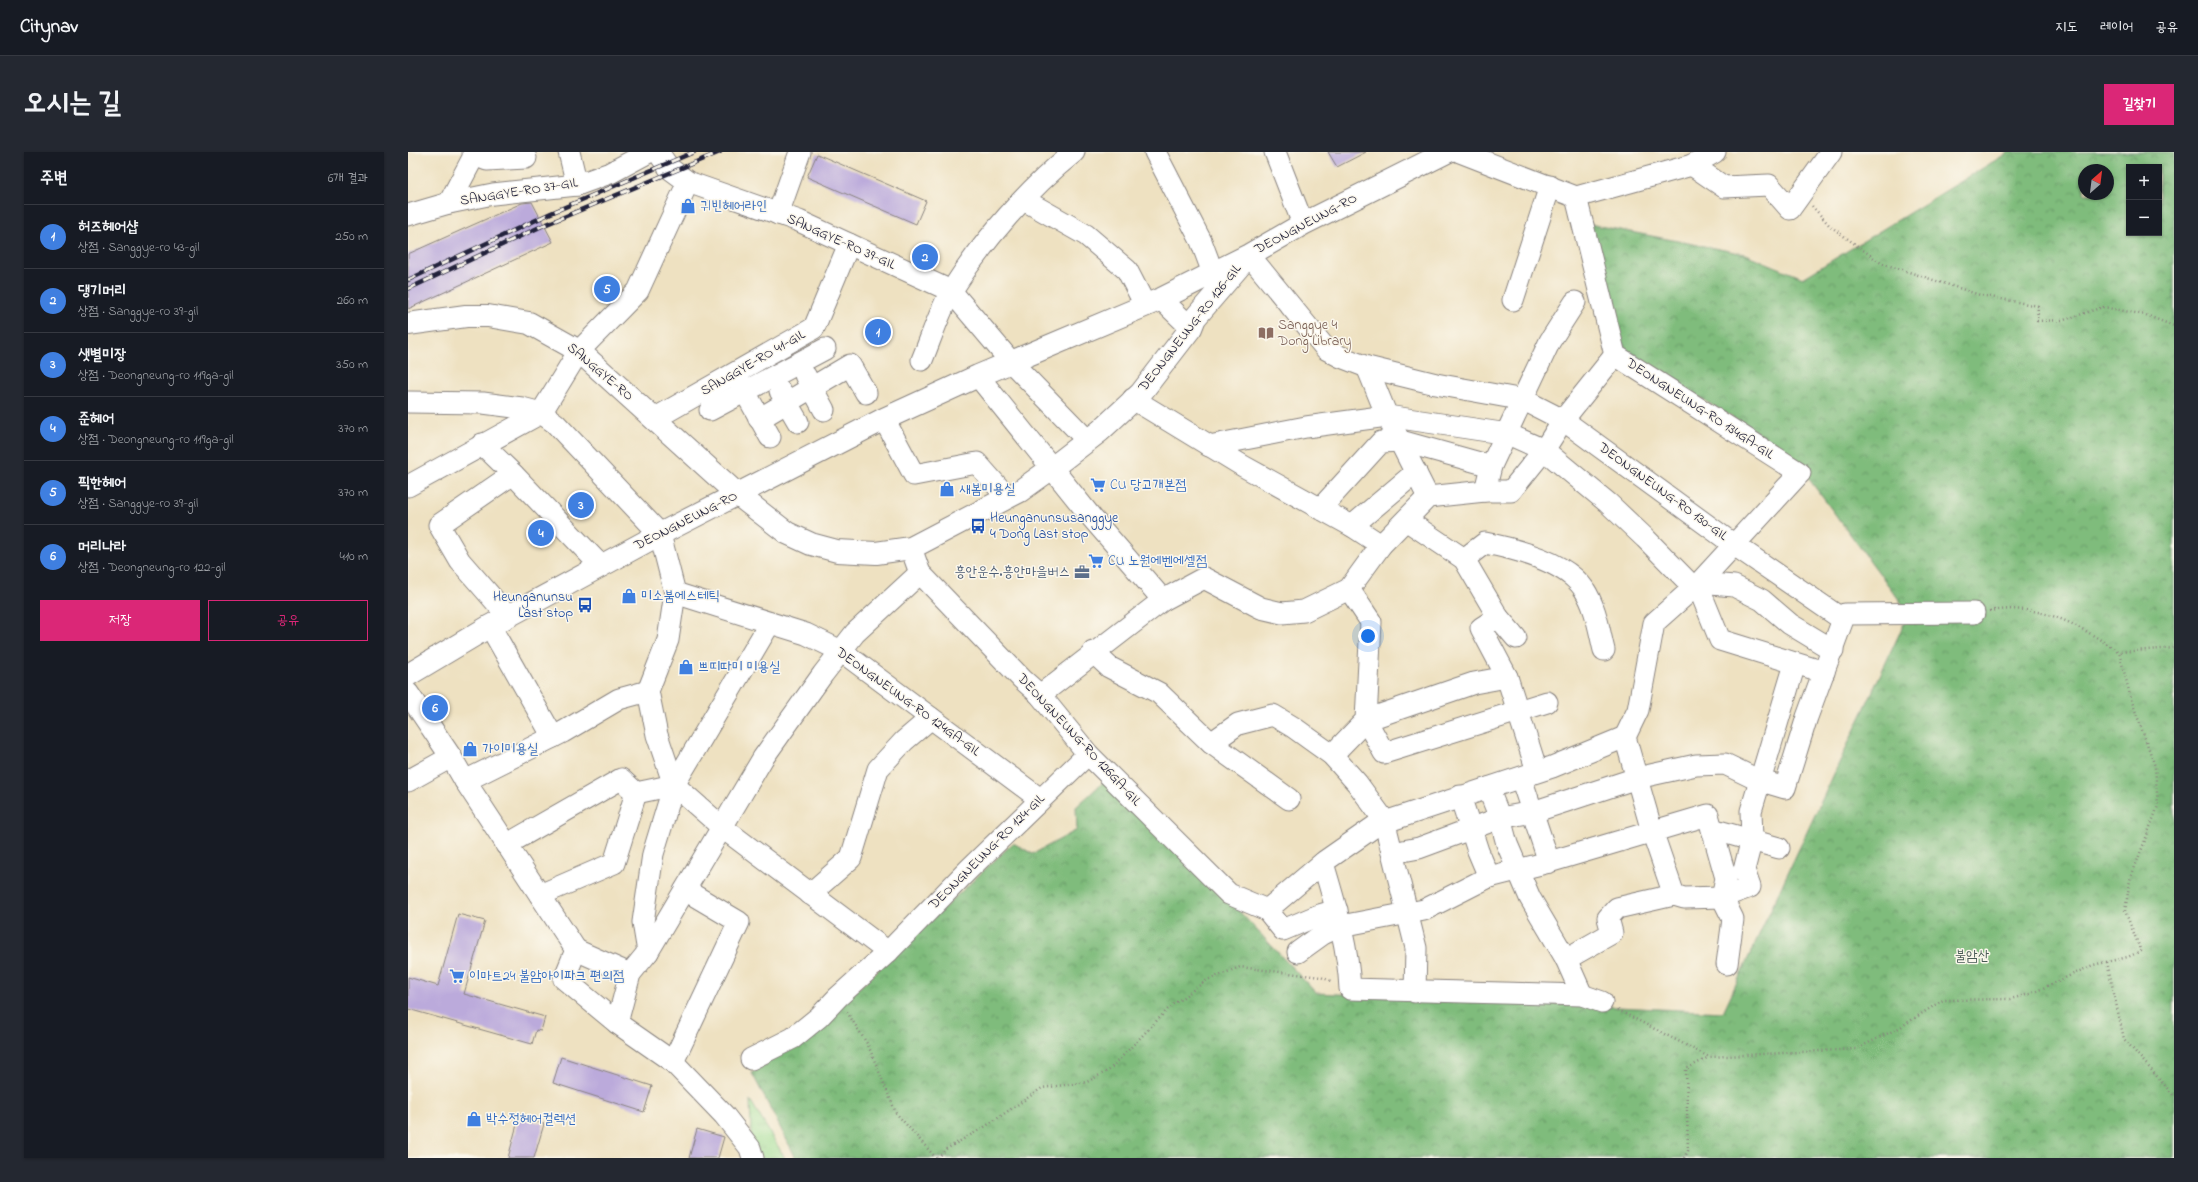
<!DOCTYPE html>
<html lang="ko">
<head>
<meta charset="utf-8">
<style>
	:root { --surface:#171b24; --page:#242831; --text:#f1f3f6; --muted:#9ea1a6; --line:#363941; --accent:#db2777 }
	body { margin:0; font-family:"Indie Flower","Poor Story",sans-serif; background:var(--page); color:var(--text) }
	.controls { position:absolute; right:12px; top:12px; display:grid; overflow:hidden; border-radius:0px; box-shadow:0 1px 3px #0004 }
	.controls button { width:36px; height:36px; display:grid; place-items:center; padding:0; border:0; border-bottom:1px solid var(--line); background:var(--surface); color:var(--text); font:20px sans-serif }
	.compass { position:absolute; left:1670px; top:12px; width:36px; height:36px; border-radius:50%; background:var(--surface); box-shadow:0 1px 3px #0004; rotate:28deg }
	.you { position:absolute; left:960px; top:484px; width:14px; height:14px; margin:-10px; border:3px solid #fff; border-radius:50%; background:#1a73e8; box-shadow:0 0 0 6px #1a73e833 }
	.badge { display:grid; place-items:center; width:26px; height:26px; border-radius:50%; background:var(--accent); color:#fff; font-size:13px; font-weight:700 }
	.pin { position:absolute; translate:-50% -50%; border:2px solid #fff; box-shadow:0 1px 4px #0006 }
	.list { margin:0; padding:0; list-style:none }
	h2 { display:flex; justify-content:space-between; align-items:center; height:52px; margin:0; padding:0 16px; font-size:17px }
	h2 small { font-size:13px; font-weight:400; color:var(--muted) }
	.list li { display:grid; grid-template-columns:26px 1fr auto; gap:12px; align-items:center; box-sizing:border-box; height:64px; padding:0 16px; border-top:1px solid var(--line) }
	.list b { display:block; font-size:15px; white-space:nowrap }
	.list p { margin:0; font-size:13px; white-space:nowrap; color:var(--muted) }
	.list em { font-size:13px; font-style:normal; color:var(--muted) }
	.actions { display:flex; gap:8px; padding:12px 16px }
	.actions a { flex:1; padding:9px 0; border:1px solid var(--accent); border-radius:0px; text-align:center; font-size:14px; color:var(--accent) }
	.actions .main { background:var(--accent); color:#fff }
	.map { position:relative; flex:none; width:1766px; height:1006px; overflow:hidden; border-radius:0px }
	header { display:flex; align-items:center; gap:24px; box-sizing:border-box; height:56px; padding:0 20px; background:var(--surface); border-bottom:1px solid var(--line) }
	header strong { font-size:19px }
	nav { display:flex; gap:22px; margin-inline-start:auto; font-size:14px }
	.intro { display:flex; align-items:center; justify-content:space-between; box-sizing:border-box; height:96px; padding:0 24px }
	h1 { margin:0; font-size:28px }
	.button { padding:10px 18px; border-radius:0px; background:var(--accent); color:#fff; font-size:14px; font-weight:700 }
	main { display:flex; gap:24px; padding:0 24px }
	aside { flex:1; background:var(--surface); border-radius:0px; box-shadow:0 1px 3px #0004 }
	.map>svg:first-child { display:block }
	.grass { fill:url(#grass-tufts); stroke:#608066 }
	.forest { fill:url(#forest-crowns); stroke:#506f5c; fill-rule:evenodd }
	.building { fill:#bbaadb }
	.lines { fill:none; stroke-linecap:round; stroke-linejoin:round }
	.minor-casing { stroke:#88827e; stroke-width:23 }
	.major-casing { stroke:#88827e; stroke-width:24 }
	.path { stroke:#88827e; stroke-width:2.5; stroke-dasharray:1 3; stroke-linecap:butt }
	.minor { stroke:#fff; stroke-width:21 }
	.major { stroke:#fff; stroke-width:22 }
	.rail-casing { stroke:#22223b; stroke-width:4.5 }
	.rail { stroke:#fbf7ec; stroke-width:3; stroke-dasharray:9; stroke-linecap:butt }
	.labels { text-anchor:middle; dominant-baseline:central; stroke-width:3; stroke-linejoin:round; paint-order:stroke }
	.street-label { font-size:14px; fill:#22223b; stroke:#fbf7ec }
	.shop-label { font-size:14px; fill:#366cbe; stroke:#fbf7ec; text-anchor:start }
	.education-label { font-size:14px; fill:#785e54; stroke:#fbf7ec; text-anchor:start }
	.transit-label { font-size:14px; fill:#164399; stroke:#fbf7ec; text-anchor:start }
	.service-label { font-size:14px; fill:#4e5e75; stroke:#fbf7ec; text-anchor:end }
	.park-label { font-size:14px; fill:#485a55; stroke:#fbf7ec }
</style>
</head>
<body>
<header>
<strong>Citynav</strong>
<nav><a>지도</a><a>레이어</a><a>공유</a></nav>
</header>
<div class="intro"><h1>오시는 길</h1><a class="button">길찾기</a></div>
<main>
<aside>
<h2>주변<small>6개 결과</small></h2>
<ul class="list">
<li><span class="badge" style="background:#3f7fe0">1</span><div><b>허즈헤어샵</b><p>상점 · Sanggye-ro 43-gil</p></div><em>250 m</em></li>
<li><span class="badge" style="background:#3f7fe0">2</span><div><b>댕기머리</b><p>상점 · Sanggye-ro 39-gil</p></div><em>260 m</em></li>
<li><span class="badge" style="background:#3f7fe0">3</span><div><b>샛별미장</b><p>상점 · Deongneung-ro 119ga-gil</p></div><em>350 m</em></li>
<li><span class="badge" style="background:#3f7fe0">4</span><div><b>준헤어</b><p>상점 · Deongneung-ro 119ga-gil</p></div><em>370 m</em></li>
<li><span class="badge" style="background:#3f7fe0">5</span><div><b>픽한헤어</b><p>상점 · Sanggye-ro 39-gil</p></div><em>370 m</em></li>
<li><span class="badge" style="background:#3f7fe0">6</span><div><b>머리나라</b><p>상점 · Deongneung-ro 122-gil</p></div><em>410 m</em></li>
</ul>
<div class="actions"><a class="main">저장</a><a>공유</a></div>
</aside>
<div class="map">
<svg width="1766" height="1006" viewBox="0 0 1766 1006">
	<defs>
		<pattern id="grass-tufts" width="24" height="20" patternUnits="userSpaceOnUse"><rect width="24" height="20" fill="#9fdd92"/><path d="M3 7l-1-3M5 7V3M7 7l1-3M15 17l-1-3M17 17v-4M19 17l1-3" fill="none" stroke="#89bd7f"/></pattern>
		<pattern id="forest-crowns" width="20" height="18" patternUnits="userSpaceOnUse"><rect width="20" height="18" fill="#7fbc7c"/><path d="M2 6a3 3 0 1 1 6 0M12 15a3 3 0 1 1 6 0" fill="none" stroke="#689867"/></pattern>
	</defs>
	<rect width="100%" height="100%" fill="#fbf7ec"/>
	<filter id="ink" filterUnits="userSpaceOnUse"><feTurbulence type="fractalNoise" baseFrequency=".025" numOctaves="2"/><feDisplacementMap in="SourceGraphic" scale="8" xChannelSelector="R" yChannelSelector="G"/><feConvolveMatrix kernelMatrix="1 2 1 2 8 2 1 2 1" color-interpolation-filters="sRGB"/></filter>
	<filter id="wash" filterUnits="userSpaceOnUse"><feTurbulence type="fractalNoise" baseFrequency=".012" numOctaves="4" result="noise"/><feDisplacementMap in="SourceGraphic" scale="16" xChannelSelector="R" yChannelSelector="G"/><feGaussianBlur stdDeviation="0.9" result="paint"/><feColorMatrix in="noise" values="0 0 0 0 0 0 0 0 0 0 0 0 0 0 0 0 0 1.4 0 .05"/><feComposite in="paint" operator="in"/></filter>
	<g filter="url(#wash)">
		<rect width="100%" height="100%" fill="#eee1c1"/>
		<path class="grass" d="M 342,948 L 377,1006 L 344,1006 Z"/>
		<path class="forest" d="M 1601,0 L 1766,0 L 1766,1006 L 388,1006 L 344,921 L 417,868 L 605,691 L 625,702 L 669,678 L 668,655 L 703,623 L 908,841 L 1315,860 L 1501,461 L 1380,299 L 1216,200 L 1181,72 L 1337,102 L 1395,126 ZM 1721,15 L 1751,15 L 1751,81 L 1721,81 ZM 1676,18 L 1700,18 L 1700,42 L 1676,42 Z"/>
		<g id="blocks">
			<g class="building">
				<path d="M 920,0 L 958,0 L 929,15 Z"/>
				<path d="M 409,2 L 518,49 L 508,72 L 399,25 Z"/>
				<path d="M 124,50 L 145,90 L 0,157 L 0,102 L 114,51 Z"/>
				<path d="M 50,762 L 77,769 L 56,842 L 137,865 L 133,879 L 128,878 L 124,892 L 0,857 L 0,825 L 30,834 Z"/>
				<path d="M 153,905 L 244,934 L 236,960 L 145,931 Z"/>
				<path d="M 111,965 L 136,972 L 126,1006 L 100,1006 Z"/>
				<path d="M 289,977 L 316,985 L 310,1006 L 281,1006 Z"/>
			</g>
		</g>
	</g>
	<g filter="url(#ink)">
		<use href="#blocks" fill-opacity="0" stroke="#88827e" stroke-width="1"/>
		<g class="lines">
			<g class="minor-casing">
				<g id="minor">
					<path d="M 65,0 L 66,3 L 79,8 L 118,6"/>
					<path d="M 161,0 L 169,33"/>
					<path d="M 250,0 L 261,16 L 280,30 L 391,69 L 543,139 L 603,210 L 679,288"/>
					<path d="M 747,0 L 793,89 L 805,121"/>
					<path d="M 867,0 L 895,72"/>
					<path d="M 1052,0 L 1168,45 L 1284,13 L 1307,0"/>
					<path d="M 1284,13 L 1316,35 L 1361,33 L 1382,57 L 1423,0"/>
					<path d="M 1168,45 L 1207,203 L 1392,321 L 1291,431 L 1246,471 L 1230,558 L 1217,585"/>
					<path d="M 616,48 L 678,83 L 719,118 L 737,153"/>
					<path d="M 41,51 L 68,0"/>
					<path d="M 370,62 L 392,0"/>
					<path d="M 0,63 L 41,51 L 85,42 L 169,33 L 202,21 L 241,0"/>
					<path d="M 841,103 L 918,197 L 933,205 L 959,215 L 1028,232 L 1116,248 L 1155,268 L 1325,392 L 1434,467"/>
					<path d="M 753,147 L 783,176"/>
					<path d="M 1105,148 L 1142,34"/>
					<path d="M 514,208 C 522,189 533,155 544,138 C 575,89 621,36 666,0"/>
					<path d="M 959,215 L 979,264 L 1020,345"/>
					<path d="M 397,223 L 416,258"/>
					<path d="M 570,224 L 684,366 L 755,448"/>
					<path d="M 330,227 L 362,285"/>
					<path d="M 372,239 L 390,270"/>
					<path d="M 725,247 L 835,314 L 944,374 L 973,393"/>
					<path d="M 0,250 L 75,251 L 114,256 L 133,261 L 147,271 L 252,382 L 267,441 L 260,488 L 240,539 L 249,583 L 266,633 L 315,676 L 480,800"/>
					<path d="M 302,258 L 417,197"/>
					<path d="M 246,267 L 406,176 L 441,92"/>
					<path d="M 351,267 L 442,213 L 458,241"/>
					<path d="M 476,267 L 506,323 L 569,311 L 599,345"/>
					<path d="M 74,292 L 105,322 L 193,414"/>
					<path d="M 801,294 L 898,275 L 979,264 L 1100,282 L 1136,298 L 1200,351 L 1237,386 L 1294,444 L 1312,488 L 1416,520"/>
					<path d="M 0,334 L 133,261 L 171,199 L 230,139 L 280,30"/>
					<path d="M 1077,339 L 1083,314 L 1142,189 L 1167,150"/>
					<path d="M 912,357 L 973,290 L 993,289 L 1083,314"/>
					<path d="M 998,368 L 1056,407 L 1090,465 L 1073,476 L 1099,525 L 1129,619"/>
					<path d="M 944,374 L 1008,320"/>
					<path d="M 503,396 L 512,421 L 614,527 L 632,543 L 680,602 L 821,742 L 859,758 L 917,709 L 976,668 L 977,670 L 1144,615 L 1217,585"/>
					<path d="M 1056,407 L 1077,391 C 1108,397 1158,410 1176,437 C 1188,455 1191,478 1196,498"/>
					<path d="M 1291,431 L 1326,434 L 1354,448 L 1382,472 L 1425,498"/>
					<path d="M 267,441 L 398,482 L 433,499 L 632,647"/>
					<path d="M 100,464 L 52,409 L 31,373 L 105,322"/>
					<path d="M 1090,465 L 1108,486"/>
					<path d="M 82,474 L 145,585"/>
					<path d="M 685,500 L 701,515 L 751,541 L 803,591 L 881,647"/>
					<path d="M 1099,525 L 1066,531 L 958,568 L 976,601 L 1139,550"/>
					<path d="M 0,541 L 43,605 L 57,629 L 168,798"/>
					<path d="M 632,543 L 755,448 L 796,426 L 853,456 L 874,461 L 896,459 L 941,437 L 973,393 L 1020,345 L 1077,339 L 1103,339 L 1136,298 L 1155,268 L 1207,203"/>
					<path d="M 1217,585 L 1244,679 L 1266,743"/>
					<path d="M 803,591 L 830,572 L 865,563 L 885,575 L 924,603 L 949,631 L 976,668 L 1008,796 L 1007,840"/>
					<path d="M 924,603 L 958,568 L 963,470 L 941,437"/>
					<path d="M 1113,626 L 1141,710"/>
					<path d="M 0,629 L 43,605"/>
					<path d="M 57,629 L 155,580 L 211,547 L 240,539"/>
					<path d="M 1080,636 L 1092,666 L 1099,692 L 1122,746 L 1158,807 L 1174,843"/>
					<path d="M 1052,644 L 1070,699 L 1081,725"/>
					<path d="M 1304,677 L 1371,696"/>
					<path d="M 98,693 L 213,627 L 228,641 L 266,633"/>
					<path d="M 984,701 L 1011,696 L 1092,666 L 1125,660 L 1229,626 L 1288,613 L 1317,612 L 1350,628 L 1377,636 L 1399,565 L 1437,462 L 1566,461"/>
					<path d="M 915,711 C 927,752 940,793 942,837 L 1174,843 L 1194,850"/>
					<path d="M 402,742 L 443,706 L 470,617 L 496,589 L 523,566"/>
					<path d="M 132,743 L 206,711 L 228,641"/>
					<path d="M 1314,745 L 1342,735 L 1336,718 L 1344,687 L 1343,659 L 1387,512"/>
					<path d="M 859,758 L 875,778 L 911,763 L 929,758"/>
					<path d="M 168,798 L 156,827 L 209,871 L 265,910 L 316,963 L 342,996 L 345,1006"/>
					<path d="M 168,798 L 222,822"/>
					<path d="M 240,800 L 235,770 L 245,702 L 266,633 L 362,471"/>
					<path d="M 890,800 L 915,782 L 933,774 L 1016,758 L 1081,725 L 1141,710 L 1300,663 L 1318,726 L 1314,745"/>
					<path d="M 1158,807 L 1204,781 L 1200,766 L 1209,756 L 1266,743 L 1276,746 L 1314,745 L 1325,767 L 1319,812"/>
					<path d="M 209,871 L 222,822 L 240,800 L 355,606 L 415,522 L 447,481 L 512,421"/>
					<path d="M 343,907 L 385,886 L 411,865 L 430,845 L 480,800 L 560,718 L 680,602"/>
					<path d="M 265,910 L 331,770 L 277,738"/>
				</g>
			</g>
			<g class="major-casing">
				<g id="major">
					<path d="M 0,172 L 58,164 L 80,164 L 121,171 L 171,199 L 330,343 L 379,381 L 403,392 L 429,399 L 468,401 L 503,396 L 612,339 L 644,316 L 692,279 L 733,241 L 783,176 L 787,166 L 835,110"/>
					<path d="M 0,523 L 82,474 L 252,382 L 476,267 L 570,224 L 753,147 L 841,103 L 895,72 L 1039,0"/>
				</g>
			</g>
			<g class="path">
				<path d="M 1404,54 L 1422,74 L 1473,111 L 1572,143 L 1630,154 L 1629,169 L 1656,168 L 1695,155 L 1738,163 L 1766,174"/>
				<path d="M 1582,459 C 1634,451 1669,472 1711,500"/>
				<path d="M 1699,810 L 1716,887 L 1766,944"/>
				<path d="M 1210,858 L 1301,905 L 1448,897 L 1491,876 L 1535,848 L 1602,847 L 1622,842 L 1685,813 L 1720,805 L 1733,799 L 1717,759 L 1722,728 L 1750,654 L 1747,614 L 1723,547 L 1711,500 L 1766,496"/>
				<path d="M 439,860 L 460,893 L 488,961 L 528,1006"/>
				<path d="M 530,1006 L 538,997 L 575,976 L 634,936 L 679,930 L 701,918 L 763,854 L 799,828 L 832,815 L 913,825 L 925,830"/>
				<path d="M 1276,1006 L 1280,999 L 1278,917 L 1301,905"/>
			</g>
			<use href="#minor" class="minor"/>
			<use href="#major" class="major"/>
			<g class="rail-casing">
				<g id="rail">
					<path d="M 0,128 L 143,61 L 286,0"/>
					<path d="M 0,137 L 134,74 L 312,0"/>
				</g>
			</g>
			<use href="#rail" class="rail"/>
		</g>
	</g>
	<defs>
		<g id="shop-bare" transform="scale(1.2)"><path d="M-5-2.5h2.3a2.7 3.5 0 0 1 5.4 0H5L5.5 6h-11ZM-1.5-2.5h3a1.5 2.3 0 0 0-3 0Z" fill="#3f7fe0" stroke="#fbf7ec" stroke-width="2.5" paint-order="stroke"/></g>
		<g id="library-bare" transform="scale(1.2)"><path d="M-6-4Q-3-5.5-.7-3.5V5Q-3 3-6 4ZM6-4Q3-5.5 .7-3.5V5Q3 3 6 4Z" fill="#8d6e63" stroke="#fbf7ec" stroke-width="2.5" paint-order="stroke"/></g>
		<g id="supermarket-bare" transform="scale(1.2)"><path d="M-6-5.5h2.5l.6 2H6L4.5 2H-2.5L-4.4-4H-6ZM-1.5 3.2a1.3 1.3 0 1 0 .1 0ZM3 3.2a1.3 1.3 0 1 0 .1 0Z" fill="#3f7fe0" stroke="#fbf7ec" stroke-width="2.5" paint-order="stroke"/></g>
		<g id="bus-bare" transform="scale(1.2)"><path d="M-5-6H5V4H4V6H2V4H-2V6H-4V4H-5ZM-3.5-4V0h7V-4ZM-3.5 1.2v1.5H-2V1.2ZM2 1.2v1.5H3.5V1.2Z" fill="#1a4fb4" stroke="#fbf7ec" stroke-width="2.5" paint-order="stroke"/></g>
		<g id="office-bare" transform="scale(1.2)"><path d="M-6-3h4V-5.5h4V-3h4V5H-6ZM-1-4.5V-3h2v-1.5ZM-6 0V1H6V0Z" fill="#5c6f8a" stroke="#fbf7ec" stroke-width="2.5" paint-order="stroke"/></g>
	</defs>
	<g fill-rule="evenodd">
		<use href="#shop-bare" x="280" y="54"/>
		<use href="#library-bare" x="858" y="181"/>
		<use href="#supermarket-bare" x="690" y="333"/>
		<use href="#shop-bare" x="539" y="337"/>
		<use href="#bus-bare" x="570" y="374"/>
		<use href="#supermarket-bare" x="688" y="409"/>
		<use href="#office-bare" x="674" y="420"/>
		<use href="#shop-bare" x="221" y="444"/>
		<use href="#bus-bare" x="177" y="453"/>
		<use href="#shop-bare" x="278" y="515"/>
		<use href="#shop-bare" x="62" y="597"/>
		<use href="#supermarket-bare" x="49" y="824"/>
		<use href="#shop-bare" x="66" y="967"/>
	</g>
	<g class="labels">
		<g class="street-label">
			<text transform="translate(111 40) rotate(-9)">SANGGYE-RO 37-GIL</text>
			<text transform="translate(898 72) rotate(-28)">DEONGNEUNG-RO</text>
			<text transform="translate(433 90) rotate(24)">SANGGYE-RO 39-GIL</text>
			<text transform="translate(782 176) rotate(-52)">DEONGNEUNG-RO 126-GIL</text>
			<text transform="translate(345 211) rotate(-30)">SANGGYE-RO 41-GIL</text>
			<text transform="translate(192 220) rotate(40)">SANGGYE-RO</text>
			<text transform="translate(1292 257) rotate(33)">DEONGNEUNG-RO 134GA-GIL</text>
			<text transform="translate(1255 340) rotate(36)">DEONGNEUNG-RO 130-GIL</text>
			<text transform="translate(278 369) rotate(-27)">DEONGNEUNG-RO</text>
			<text transform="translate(500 550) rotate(36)">DEONGNEUNG-RO 124GA-GIL</text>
			<text transform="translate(671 588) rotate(47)">DEONGNEUNG-RO 126GA-GIL</text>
			<text transform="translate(579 700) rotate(-45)">DEONGNEUNG-RO 124-GIL</text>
		</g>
		<g class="shop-label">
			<text x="292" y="54">귀빈헤어라인</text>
			<text x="702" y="333">CU 당고개본점</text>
			<text x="551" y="337">새봄미용실</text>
			<text x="700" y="409">CU 노원에벤에셀점</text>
			<text x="233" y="444">미소붐에스테틱</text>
			<text x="290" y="515">쁘띠따미 미용실</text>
			<text x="74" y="597">가이미용실</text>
			<text x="61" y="824">이마트24 불암아이파크 편의점</text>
			<text x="78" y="967">박수정헤어컬렉션</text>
		</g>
		<g class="education-label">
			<text x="870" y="173">Sanggye 4<tspan x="870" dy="16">Dong Library</tspan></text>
		</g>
		<g class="transit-label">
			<text x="582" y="366">Heunganunsusanggye<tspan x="582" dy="16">4 Dong Last stop</tspan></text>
			<text x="165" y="445" text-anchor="end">Heunganunsu<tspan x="165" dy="16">Last stop</tspan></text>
		</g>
		<g class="service-label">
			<text x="662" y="420">흥안운수.흥안마을버스</text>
		</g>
		<g class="park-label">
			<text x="1564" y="804">불암산</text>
		</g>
	</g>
</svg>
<div class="controls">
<button>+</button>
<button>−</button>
</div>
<svg class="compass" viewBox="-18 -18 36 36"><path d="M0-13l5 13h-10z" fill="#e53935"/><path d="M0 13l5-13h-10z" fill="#9ea1a6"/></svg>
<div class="you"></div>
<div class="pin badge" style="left:470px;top:180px;background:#3f7fe0">1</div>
<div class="pin badge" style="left:517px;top:105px;background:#3f7fe0">2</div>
<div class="pin badge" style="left:173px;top:353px;background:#3f7fe0">3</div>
<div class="pin badge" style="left:133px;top:381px;background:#3f7fe0">4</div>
<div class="pin badge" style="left:199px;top:137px;background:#3f7fe0">5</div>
<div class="pin badge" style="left:27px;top:556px;background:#3f7fe0">6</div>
</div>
</main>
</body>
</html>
